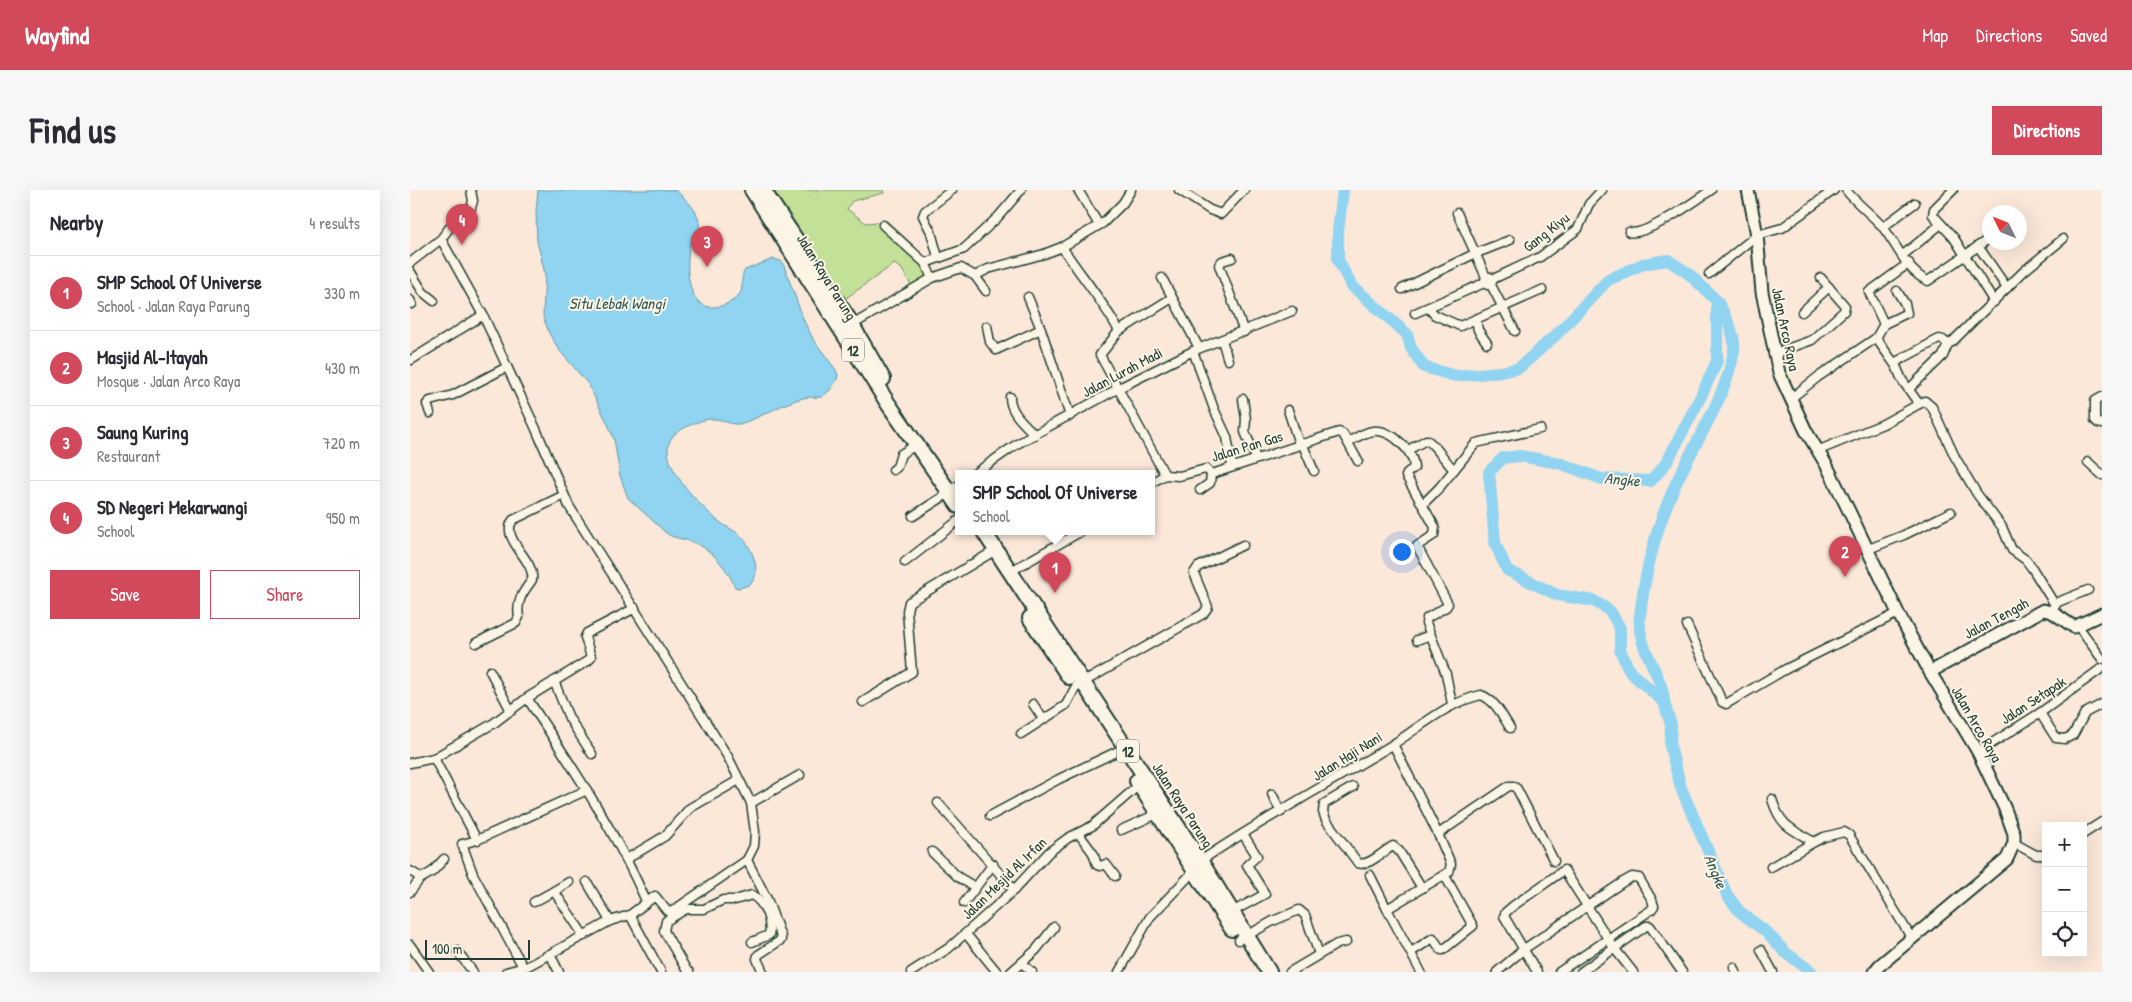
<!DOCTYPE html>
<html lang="en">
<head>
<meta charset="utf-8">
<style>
	:root { --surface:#fff; --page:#f7f7f7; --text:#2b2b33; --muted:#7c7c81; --line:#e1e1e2; --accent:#d1495b }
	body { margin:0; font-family:"Patrick Hand",sans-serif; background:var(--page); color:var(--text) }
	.controls { position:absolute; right:15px; bottom:15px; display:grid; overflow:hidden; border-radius:0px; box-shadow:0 5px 20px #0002 }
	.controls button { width:45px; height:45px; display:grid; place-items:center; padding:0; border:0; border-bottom:1px solid var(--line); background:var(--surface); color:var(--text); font:25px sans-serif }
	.compass { position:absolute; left:1572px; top:15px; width:45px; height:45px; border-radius:50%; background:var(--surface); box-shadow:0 5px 20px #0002; rotate:313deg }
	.scale { position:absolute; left:15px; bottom:12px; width:105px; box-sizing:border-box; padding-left:5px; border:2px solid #1f3d34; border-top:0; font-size:14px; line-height:18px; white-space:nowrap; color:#1f3d34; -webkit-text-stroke:4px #fcf5e5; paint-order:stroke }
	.you { position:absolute; left:991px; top:361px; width:18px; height:18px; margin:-12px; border:4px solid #fff; border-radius:50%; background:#1a73e8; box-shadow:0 0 0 8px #1a73e833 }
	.badge { display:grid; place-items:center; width:32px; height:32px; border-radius:50%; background:var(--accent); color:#fff; font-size:16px; font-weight:700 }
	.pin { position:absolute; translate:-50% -41px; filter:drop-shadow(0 1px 2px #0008) }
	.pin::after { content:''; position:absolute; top:26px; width:18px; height:15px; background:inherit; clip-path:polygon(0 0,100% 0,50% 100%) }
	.popup { position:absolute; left:545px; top:280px; width:200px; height:65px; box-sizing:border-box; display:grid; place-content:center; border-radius:0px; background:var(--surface); filter:drop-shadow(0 1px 4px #0005); font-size:16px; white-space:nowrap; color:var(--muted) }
	.popup b { font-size:19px; color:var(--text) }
	.popup::after { content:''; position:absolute; left:50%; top:100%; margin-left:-10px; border:10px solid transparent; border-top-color:var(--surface) }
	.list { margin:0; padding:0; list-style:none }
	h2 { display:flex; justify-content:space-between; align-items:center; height:65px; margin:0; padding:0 20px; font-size:21px }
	h2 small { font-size:16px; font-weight:400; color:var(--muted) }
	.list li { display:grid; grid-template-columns:32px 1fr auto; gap:15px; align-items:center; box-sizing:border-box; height:75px; padding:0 20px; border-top:1px solid var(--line) }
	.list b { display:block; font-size:19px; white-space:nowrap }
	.list p { margin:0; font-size:16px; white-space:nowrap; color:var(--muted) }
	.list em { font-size:16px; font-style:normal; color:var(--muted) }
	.actions { display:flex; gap:10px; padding:15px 20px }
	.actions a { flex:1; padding:11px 0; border:1px solid var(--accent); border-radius:0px; text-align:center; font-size:18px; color:var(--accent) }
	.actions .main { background:var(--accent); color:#fff }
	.icon { flex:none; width:28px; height:28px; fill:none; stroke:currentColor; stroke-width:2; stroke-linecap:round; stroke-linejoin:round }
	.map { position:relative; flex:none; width:1692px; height:782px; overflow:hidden; border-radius:0px }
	header { display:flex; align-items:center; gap:30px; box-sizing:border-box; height:70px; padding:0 25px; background:var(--accent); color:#fff }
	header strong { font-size:24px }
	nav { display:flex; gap:28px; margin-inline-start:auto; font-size:18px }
	.intro { display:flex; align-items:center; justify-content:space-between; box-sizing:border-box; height:120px; padding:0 30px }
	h1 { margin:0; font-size:35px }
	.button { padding:12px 22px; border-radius:0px; background:var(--accent); color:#fff; font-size:18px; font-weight:700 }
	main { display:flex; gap:30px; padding:0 30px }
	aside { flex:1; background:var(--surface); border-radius:0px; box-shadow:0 5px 20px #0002 }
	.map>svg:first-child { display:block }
	.green { fill:#c3e098; stroke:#718e66 }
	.water { fill:#90d4f1; stroke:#6398a5 }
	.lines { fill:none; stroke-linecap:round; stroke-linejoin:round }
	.river { stroke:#90d4f1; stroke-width:12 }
	.minor-casing { stroke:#1f3d34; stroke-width:11 }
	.secondary-casing { stroke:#1f3d34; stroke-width:15 }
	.trunk-casing { stroke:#1f3d34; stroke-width:18 }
	.minor { stroke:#fcf5e5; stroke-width:8 }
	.secondary { stroke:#fcf5e5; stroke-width:11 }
	.trunk { stroke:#fcf5e5; stroke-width:14 }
	.labels { text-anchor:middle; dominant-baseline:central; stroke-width:4; stroke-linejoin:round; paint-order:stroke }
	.shield { fill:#fcf5e5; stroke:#617469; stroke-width:1 }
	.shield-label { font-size:14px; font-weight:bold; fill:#1f3d34 }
	.street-label { font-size:15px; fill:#1f3d34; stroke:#fcf5e5 }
	.water-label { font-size:16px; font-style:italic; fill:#365b5a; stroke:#fcf5e5 }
</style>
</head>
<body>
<header>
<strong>Wayfind</strong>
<nav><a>Map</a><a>Directions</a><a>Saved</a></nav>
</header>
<div class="intro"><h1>Find us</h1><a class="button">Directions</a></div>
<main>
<aside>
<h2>Nearby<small>4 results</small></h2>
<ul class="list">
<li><span class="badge">1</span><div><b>SMP School Of Universe</b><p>School · Jalan Raya Parung</p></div><em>330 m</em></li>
<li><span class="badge">2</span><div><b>Masjid Al-Itayah</b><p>Mosque · Jalan Arco Raya</p></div><em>430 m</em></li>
<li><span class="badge">3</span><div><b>Saung Kuring</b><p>Restaurant</p></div><em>720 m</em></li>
<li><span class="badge">4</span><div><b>SD Negeri Mekarwangi</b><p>School</p></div><em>950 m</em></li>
</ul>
<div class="actions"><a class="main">Save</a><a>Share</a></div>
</aside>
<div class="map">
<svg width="1692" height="782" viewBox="0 0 1692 782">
	<rect width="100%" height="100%" fill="#fbe8d9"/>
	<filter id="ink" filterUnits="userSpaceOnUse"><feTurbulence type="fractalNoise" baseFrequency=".02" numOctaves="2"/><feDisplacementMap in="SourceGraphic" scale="10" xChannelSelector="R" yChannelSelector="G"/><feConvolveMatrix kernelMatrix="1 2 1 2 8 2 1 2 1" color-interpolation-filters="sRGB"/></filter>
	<g filter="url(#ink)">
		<path class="green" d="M 362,0 L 473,0 L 474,3 L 442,11 L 437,19 L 456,33 L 477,31 L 505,57 L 519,85 L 509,93 L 501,95 L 491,78 L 484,74 L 432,111 Z"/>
		<path class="water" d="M 128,0 L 266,0 C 274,8 287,19 289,31 C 292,43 280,48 279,59 C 276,78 277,120 305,117 C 314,116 323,112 329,105 C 335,98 329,88 335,80 L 363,69 L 371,71 L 374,76 L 394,131 L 403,149 L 426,180 L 428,185 L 427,190 L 420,200 L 412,207 C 406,208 399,206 393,208 C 373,213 354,226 333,233 C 321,237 315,229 304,229 C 294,228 277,236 269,241 C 235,263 289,314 307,330 C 315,337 324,339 332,347 C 341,357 352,380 342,392 C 339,396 333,397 328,398 L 325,397 C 317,378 302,359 282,352 C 273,348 264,349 256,343 L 218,308 L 210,286 L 204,249 L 197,232 L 178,194 L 150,161 L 140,145 L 133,127 L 135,84 L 127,51 L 126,21 Z"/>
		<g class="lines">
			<g class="river">
				<path d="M 933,0 L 928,41 L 928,70 L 941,95 L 997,144 L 1001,158 L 1014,177 L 1045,186 L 1091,182 L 1109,178 L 1148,143 L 1198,90 L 1233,74 L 1258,70 L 1279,84 L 1307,111 L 1307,171 L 1291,206 L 1257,272 L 1241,291 L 1192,289 L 1149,273 L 1110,266 L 1093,268 L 1079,282 L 1085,353 L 1097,380 L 1147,405 L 1184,411 L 1200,421 L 1210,438 L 1210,460 L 1220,482 L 1254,512 L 1261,535 L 1260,556 L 1271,598 L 1317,705 L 1329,721 L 1356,742 L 1375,762 L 1402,782"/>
				<path d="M 1254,512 C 1253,483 1226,459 1230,426 C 1236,371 1251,320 1277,271 C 1295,236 1317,201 1324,161 C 1326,144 1315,125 1307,111"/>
			</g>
			<g class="minor-casing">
				<g id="minor">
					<path d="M 668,0 L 689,35"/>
					<path d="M 769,0 L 800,20 L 811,24 L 834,0"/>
					<path d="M 1436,0 C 1446,13 1460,23 1471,35 C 1486,52 1496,82 1518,91 L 1580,48"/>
					<path d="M 1543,0 L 1524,19 L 1523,25 L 1544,48 L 1584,112"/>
					<path d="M 1047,23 L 1076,87"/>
					<path d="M 1473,37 L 1505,13"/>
					<path d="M 1219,42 C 1233,48 1287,10 1301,0"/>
					<path d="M 31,49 L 73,125 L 126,239 L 159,316 L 318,567 L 341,613 L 345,642 L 344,656 L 337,670 L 357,709 L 371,747 L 371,750 L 348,765 L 347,769 L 353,782"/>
					<path d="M 1568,56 L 1597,98"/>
					<path d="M 652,57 C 671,86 693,111 709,141"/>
					<path d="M 1493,65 L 1531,34"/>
					<path d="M 528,67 L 521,42 L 513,26 L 515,21 L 542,0"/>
					<path d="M 822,68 L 812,71 L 809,75 L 834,142"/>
					<path d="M 0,73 L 31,49 L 43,33 L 60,21 L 63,11 L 61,0"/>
					<path d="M 515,73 L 554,59 L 588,27 L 611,0"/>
					<path d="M 0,81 L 13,102 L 24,111"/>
					<path d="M 1299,84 L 1347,45 L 1372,38 L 1424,0"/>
					<path d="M 565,86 L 576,101"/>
					<path d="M 522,88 L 551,78 L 565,86 L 578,79 L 634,64 L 652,57 L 693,33 L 713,13 L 721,0"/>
					<path d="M 752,88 L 789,158"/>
					<path d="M 1083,89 L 1130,67 L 1168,39 L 1179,14 L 1192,0"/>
					<path d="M 1081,95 L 1077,95 L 1074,93 L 1076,87 L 1080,87 L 1083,89 L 1081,95 L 1105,141"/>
					<path d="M 992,99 L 1064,64 L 1100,50"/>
					<path d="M 618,107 L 631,139 L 660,226"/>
					<path d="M 0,110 L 2,114"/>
					<path d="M 1018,118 L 1025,125 L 1050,136 L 1132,100"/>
					<path d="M 1392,122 L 1419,97"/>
					<path d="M 1005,123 L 1074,93"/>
					<path d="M 1066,129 L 1068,140 L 1077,153"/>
					<path d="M 1474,134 L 1497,123 L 1495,114 L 1487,101"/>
					<path d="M 442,135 L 522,88 L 515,73 L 473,35"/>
					<path d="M 577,136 L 580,152 L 586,160 L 631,139"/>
					<path d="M 812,150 L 818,170"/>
					<path d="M 783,161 L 804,219 L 817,247 L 822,276"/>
					<path d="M 1363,164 L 1402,150 L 1434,121 L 1435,116 L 1411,88"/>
					<path d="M 1,170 L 73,125"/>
					<path d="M 1484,173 L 1529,149 L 1533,150 L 1538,154 L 1542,152 L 1614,81 L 1653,49"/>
					<path d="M 1499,199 L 1533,166 L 1538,154"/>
					<path d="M 600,207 C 600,223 615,234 625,245"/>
					<path d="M 1692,207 L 1685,211 L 1685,230 L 1688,233 L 1692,234"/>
					<path d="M 833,209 L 836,229 L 835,242 L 846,268"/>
					<path d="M 1380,209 L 1408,187 L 1466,148 L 1474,134 L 1459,102 L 1499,73"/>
					<path d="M 1509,214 L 1515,211 L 1522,217 L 1545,267 L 1567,304 L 1592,337 L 1602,360 L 1616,370 L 1622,378 L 1645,415"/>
					<path d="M 878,220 L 889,254"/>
					<path d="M 20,223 L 17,214 L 20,211 L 43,205 L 97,177"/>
					<path d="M 938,252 C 945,248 955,242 963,241 C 981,239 1004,261 1004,278 L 998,282 L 996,286 L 1025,337 L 1024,345 L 1007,356 L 1038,414 L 1036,417 L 1017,428 L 1016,433 L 1036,484 L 1042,514"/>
					<path d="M 892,253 L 904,281"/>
					<path d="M 998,260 L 1016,250 C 1022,251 1037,273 1044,280"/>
					<path d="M 1407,261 L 1473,234 L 1509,214 L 1492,190 L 1486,176 L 1466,148"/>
					<path d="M 1678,272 L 1692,285"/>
					<path d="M 483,280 L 487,277 L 491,264 L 506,255"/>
					<path d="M 564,284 L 607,254 L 709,198 L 783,161 L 882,121"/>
					<path d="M 755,285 L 690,165 L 709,141 L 762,108"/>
					<path d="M 741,293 L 755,285 L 769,286 L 796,279 L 802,284 L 929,242 L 933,244 L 948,271"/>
					<path d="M 544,298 L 549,295"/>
					<path d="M 790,300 L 800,293 L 801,284"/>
					<path d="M 1013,314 L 1029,298 L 1066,253 L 1130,239"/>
					<path d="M 503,326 L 539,303"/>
					<path d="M 1456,360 L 1494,345 L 1541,322"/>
					<path d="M 495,372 L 549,330"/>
					<path d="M 601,381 L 670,342"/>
					<path d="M 1643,418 L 1648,412 L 1678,400"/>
					<path d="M 1277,435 L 1309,505 L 1312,512 L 1316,514 L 1376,479 L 1488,423"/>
					<path d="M 1668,436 L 1692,469"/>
					<path d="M 1007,450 L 1020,445"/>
					<path d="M 66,453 L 106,433 L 109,427 C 106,411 113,402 122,390 C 126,370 89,349 103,330 L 154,305"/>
					<path d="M 80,481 L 101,521"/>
					<path d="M 144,491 L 159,528 L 182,564"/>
					<path d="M 672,493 L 793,424 L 798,417 L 784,383 L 788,377 L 833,355"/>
					<path d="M 117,508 C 160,573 205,640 236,711"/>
					<path d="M 453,512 L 502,482 L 497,421 L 499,412 L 579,364"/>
					<path d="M 623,514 L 633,529"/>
					<path d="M 1630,523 L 1646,548 L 1655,549 L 1663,545 L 1675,523 L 1692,514"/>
					<path d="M 611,544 L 656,515 L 666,496"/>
					<path d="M 983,554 L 1028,644 L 1041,674 L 1039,682 L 1012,698"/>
					<path d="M 1568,562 L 1630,523 L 1692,478"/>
					<path d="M 24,568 L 67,650"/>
					<path d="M 0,573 L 24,568 L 84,533 L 117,508 L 179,470 L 181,467 L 175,447 L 177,443 L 225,418"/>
					<path d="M 943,597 L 914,614 L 913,622 L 916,630 L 948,673 C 959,677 973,661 983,656 L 989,661 L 1012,698 L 977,719 L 1011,782"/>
					<path d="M 862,604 L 871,622"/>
					<path d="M 1362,609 C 1370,636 1381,639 1404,652 L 1414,647 L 1434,642 L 1439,645 L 1502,749"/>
					<path d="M 341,613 L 390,585"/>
					<path d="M 528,613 L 604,700"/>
					<path d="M 580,626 L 649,589 L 708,561"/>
					<path d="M 711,640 L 747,624"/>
					<path d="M 669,644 L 683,663 L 687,675 L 690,676 L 696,674 L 705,686"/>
					<path d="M 1028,644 L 1099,596 L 1103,596 L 1107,599 L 1144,671"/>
					<path d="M 1673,644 L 1692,632"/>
					<path d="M 1604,653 L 1626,665 L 1636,665"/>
					<path d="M 522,662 L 548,687 L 565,697"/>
					<path d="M 215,670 L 255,646 L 280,618 L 329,590"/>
					<path d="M 789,672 C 851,630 918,594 982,555 C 1012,536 1036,513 1071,505 C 1085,510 1092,525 1100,538"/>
					<path d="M 1361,677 L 1404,652"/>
					<path d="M 0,681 L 7,685 L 10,689 L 0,702"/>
					<path d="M 960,685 L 977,719"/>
					<path d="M 10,689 L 22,682 L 34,669"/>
					<path d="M 177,692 L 200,731"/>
					<path d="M 144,701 L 159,692"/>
					<path d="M 124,712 L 144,701 L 174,746"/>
					<path d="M 554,713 L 583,674"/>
					<path d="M 820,723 L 855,704 L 837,675 L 847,666 L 833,644"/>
					<path d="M 556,744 L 587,782"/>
					<path d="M 829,750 L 863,731 L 889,720 L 895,725 L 909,764"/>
					<path d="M 0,755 L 19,782"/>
					<path d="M 1351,760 L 1363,782"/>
					<path d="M 47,761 L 63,782"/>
					<path d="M 1001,762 L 1023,748 L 1031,760 L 1033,760 L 1063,736 L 1035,686"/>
					<path d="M 140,764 L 149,782"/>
					<path d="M 612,773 L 622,782"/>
					<path d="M 113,777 L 63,684 L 52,654 L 67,650 L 177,600"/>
					<path d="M 1324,777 L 1326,782"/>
					<path d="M 96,782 L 118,776 L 200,731 L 220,725"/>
					<path d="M 251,782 L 220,725 L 245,706 L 257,721 L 261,722 L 337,670"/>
					<path d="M 279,782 L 277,781 L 254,741 L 256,731 L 276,719 L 294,719 L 313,710 L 325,710 L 342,705 C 355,713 362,731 359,745 L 342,752"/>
					<path d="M 501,782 L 539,758 L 604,700 L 639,662 L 658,648 L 682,636 L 729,595"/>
					<path d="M 601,782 L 626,760 L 644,737"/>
					<path d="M 709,782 L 740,727 L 784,681"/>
					<path d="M 880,782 L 927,754 L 936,752"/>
					<path d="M 1087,782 L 1114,759 L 1213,692 L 1222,687 L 1229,688 L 1242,710 L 1244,716 L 1241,720 L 1149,782"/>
					<path d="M 1127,782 L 1094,726 L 1096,722 L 1103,716 L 1154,680 L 1204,758 L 1223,782"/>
					<path d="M 1171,782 L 1236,736 L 1240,736 L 1272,782"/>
				</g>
			</g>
			<g class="secondary-casing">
				<g id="secondary">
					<path d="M 1338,0 L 1347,45 L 1352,102 L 1369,183 L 1396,241 L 1417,276 L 1438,319 L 1488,423 L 1520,482 L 1568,562 L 1595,619 L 1604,644 L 1604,653 L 1597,669 L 1470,775 L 1464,782"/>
					<path d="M 1520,482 L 1633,420 L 1642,422 L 1664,437 L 1692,424"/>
				</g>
			</g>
			<g class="trunk-casing">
				<g id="trunk">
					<path d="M 342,0 L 479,215 L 549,316"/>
					<path d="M 353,0 L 438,128 L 473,189"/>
					<path d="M 574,342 L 793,675 L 859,782"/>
					<path d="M 620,428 L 659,487"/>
					<path d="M 727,591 L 822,739"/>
				</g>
			</g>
			<use href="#minor" class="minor"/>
			<use href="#secondary" class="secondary"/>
			<use href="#trunk" class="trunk"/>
		</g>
	</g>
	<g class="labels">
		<g class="shield">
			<rect x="432" y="148.5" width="22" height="23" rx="4"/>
			<rect x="707" y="549.5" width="22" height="23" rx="4"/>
		</g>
		<g class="shield-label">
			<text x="443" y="160">12</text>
			<text x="718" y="561">12</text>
		</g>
		<g class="street-label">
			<text transform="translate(1136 42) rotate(-38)">Gang Kiyu</text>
			<text transform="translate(417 87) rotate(58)">Jalan Raya Parung</text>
			<text transform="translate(1376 139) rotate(78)">Jalan Arco Raya</text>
			<text transform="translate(712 182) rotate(-28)">Jalan Lurah Madi</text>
			<text transform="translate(837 256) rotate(-17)">Jalan Pan Gas</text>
			<text transform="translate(1586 428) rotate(-28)">Jalan Tengah</text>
			<text transform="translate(1623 510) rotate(-33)">Jalan Setapak</text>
			<text transform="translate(1567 534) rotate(60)">Jalan Arco Raya</text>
			<text transform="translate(937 566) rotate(-32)">Jalan Haji Nani</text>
			<text transform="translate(773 615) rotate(57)">Jalan Raya Parung</text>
			<text transform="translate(594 688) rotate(-44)">Jalan Mesjid Al Irfan</text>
		</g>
		<g class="water-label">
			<text x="207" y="113">Situ Lebak Wangi</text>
			<text transform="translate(1212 289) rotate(5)">Angke</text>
			<text transform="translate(1306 681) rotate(67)">Angke</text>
		</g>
	</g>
</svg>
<div class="controls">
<button>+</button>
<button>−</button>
<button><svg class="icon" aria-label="locate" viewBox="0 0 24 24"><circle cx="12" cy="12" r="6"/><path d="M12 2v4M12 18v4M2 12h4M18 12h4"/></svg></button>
</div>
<svg class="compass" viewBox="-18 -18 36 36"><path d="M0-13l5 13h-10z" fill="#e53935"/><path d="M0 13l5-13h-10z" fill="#7c7c81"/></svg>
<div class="scale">100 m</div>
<div class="you"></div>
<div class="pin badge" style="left:645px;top:403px">1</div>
<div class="popup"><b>SMP School Of Universe</b>School</div>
<div class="pin badge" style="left:1435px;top:387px">2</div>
<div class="pin badge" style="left:297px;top:77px">3</div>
<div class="pin badge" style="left:52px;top:55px">4</div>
</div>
</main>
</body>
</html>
